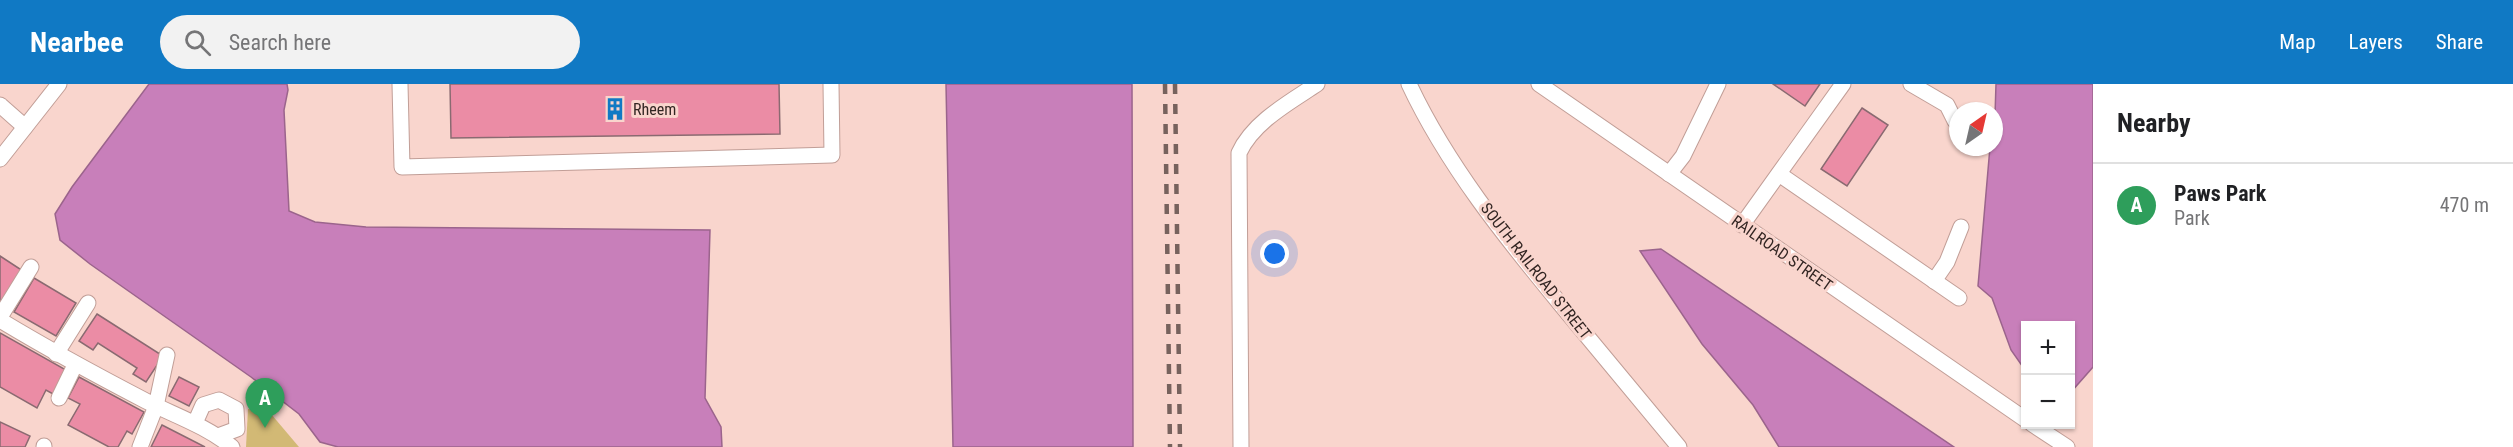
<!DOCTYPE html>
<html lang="en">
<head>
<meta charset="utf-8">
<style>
	:root { --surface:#fff; --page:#f2f2f2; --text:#202124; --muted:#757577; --line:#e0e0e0; --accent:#1079c4 }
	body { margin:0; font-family:"Roboto Condensed",sans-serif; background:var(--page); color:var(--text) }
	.controls { position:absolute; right:18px; bottom:18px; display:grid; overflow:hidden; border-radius:0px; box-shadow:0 2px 4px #0004 }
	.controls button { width:54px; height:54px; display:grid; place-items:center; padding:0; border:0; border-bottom:2px solid var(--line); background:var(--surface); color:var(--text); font:30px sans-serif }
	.compass { position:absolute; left:1949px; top:18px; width:54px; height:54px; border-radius:50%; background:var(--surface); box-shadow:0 2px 4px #0004; rotate:34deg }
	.you { position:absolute; left:1275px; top:170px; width:21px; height:21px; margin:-15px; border:4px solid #fff; border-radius:50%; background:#1a73e8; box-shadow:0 0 0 9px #1a73e833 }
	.badge { display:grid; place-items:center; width:39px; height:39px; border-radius:50%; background:var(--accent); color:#fff; font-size:20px; font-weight:700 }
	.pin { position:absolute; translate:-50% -50px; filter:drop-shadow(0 2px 3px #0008) }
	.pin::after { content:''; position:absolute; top:32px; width:21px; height:18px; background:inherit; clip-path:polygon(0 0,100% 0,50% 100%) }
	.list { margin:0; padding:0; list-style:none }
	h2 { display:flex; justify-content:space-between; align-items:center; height:78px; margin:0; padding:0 24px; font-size:26px }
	h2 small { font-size:20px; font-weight:400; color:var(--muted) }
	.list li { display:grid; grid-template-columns:39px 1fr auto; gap:18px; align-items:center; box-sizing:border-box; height:84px; padding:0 24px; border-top:2px solid var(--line) }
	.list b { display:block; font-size:22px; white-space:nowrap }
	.list p { margin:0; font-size:20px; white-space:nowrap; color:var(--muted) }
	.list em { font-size:20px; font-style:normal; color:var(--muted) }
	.icon { flex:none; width:33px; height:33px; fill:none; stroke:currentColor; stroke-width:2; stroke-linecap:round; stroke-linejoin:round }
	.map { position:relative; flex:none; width:2093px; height:363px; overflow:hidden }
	header { display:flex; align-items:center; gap:36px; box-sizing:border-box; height:84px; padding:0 30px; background:var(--accent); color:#fff }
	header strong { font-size:28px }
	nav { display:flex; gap:33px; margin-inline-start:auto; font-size:21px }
	.search { width:420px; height:54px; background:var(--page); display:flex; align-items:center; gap:15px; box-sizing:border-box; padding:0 21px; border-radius:33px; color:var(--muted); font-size:22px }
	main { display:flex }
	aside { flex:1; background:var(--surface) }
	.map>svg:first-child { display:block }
	.green { fill:#d2b975 }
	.water { fill:#c87fba; stroke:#9b648c; stroke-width:1.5 }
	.building { fill:#eb8ca5; stroke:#8a6a71; stroke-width:1.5 }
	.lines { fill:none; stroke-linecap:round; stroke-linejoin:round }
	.minor-casing { stroke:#c19e97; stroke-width:17 }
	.minor { stroke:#fff; stroke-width:15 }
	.rail { stroke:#77625d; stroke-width:4.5; stroke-dasharray:10 10; stroke-linecap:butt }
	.labels { text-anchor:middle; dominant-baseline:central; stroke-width:6; stroke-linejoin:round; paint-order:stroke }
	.poi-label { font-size:16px; fill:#322522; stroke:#f9d5cd; text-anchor:start }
	.street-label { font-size:16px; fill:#322522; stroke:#f9d5cd }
</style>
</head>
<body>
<header>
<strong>Nearbee</strong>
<div class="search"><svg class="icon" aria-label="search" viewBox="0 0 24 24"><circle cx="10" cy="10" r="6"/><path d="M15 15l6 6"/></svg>Search here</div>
<nav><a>Map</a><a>Layers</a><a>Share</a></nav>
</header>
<main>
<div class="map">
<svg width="2093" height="363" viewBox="0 0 2093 363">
	<rect width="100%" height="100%" fill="#f9d5cd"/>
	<path class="green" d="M 266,324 L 299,363 L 246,363 L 248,325 Z"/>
	<g class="water">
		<path d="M 149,0 L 287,0 L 288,6 L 284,26 L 289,127 L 315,138 L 366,143 L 710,146 L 705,314 L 721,343 L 722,363 L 338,363 L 320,358 L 299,330 L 251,293 L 90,180 L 60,156 L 55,130 L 72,103 Z"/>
		<path d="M 946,0 L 1132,0 L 1133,363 L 953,363 Z"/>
		<path d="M 1996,0 L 2093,0 L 2093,283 L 2071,308 L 2070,242 L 2026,242 L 2025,286 L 2011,266 L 1992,214 L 1978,202 L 1990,63 L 1994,63 Z"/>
		<path d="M 1661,165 L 1954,363 L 1779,363 L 1753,321 L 1702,260 L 1640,167 Z"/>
	</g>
	<g class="building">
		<path d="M 450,0 L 779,0 L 780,50 L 451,54 Z"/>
		<path d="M 1773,0 L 1820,0 L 1805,22 Z"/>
		<path d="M 1862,24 L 1888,41 L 1847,102 L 1821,85 Z"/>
		<path d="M 0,172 L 23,187 L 0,222 Z"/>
		<path d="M 34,194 L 76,219 L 56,252 L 14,228 Z"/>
		<path d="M 97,230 L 163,272 L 146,298 L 133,290 L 137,284 L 98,259 L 93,266 L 79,257 Z"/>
		<path d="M 0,249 L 66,286 L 53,310 L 46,306 L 37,324 L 0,303 Z"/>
		<path d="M 79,293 L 144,328 L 132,350 L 127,347 L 118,363 L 109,363 L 68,341 L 80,320 L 68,314 Z"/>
		<path d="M 179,293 L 199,303 L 189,322 L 169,312 Z"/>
		<path d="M 0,338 L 30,352 L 25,363 L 0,363 Z"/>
		<path d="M 162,341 L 205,363 L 151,363 Z"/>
	</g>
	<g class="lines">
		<g class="minor-casing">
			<g id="minor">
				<path d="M 400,0 L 402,83 L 832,71 L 831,0"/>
				<path d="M 1409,0 C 1447,81 1505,153 1562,222 C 1601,269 1640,316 1679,363"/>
				<path d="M 1539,0 L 2026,336"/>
				<path d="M 1911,0 L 1947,21 L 1955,37"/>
				<path d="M 0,21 L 25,43"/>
				<path d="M 0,75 L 59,0"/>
				<path d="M 1669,90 L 1683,72 L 1718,0"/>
				<path d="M 1779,90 L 1959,214"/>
				<path d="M 1742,141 L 1843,0"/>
				<path d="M 1934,197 L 1947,178 L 1961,143"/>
				<path d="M 0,233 L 31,183"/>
				<path d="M 0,236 C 48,265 96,291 146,317 C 176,332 206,342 232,363"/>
				<path d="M 56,270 L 88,219"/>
				<path d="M 59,314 L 75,281"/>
				<path d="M 195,339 L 203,321 L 219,316 L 236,325 L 237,345 L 218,352"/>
				<path d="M 2032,340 L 2067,363"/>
				<path d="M 44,363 L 44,362"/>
				<path d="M 140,363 L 156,322 L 167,271"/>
				<path d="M 1241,363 L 1239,69 C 1253,38 1290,18 1317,0"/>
			</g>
		</g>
		<use href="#minor" class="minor"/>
		<g class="rail">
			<path d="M 1165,0 L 1170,363"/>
			<path d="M 1175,0 L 1180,363"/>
		</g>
	</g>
	<defs>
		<g id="building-bare" transform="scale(1.8)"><path d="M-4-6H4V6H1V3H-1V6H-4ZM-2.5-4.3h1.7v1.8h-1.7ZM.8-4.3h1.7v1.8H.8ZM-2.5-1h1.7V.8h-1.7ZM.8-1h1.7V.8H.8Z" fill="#1079c4" stroke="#f9d5cd" stroke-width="2.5" paint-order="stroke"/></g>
	</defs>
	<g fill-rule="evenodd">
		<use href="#building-bare" x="615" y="25"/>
	</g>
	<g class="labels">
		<g class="poi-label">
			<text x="633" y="25">Rheem</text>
		</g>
		<g class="street-label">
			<text transform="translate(1782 169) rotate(35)">RAILROAD STREET</text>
			<text transform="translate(1536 187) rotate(52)">SOUTH RAILROAD STREET</text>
		</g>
	</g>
</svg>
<div class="controls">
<button>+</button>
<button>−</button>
</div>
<svg class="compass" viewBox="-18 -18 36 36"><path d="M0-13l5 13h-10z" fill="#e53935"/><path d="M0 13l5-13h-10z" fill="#757577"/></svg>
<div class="you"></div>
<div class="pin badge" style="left:265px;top:344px;background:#2e9e5b">A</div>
</div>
<aside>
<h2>Nearby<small></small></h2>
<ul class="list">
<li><span class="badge" style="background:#2e9e5b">A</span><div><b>Paws Park</b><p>Park</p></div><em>470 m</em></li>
</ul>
</aside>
</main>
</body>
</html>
